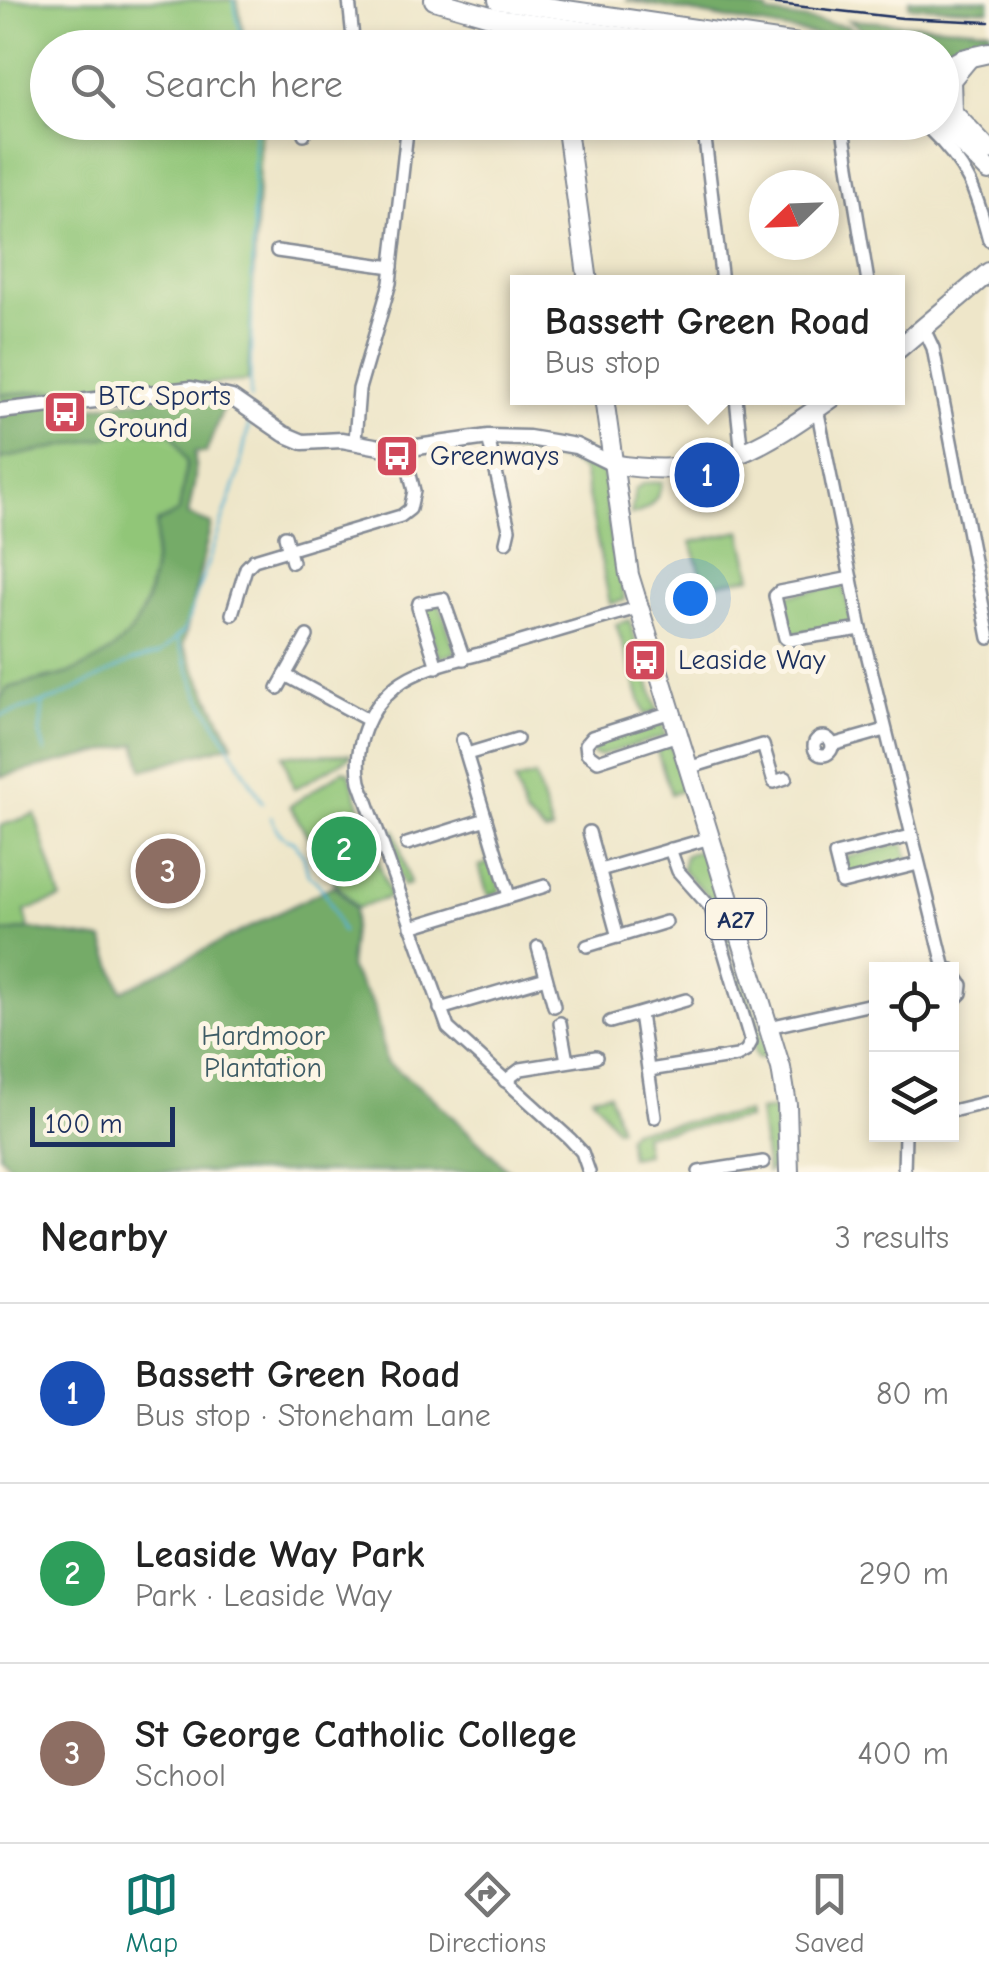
<!DOCTYPE html>
<html lang="en">
<head>
<meta charset="utf-8">
<style>
	:root { --surface:#fff; --page:#f6f6f6; --text:#222; --muted:#767676; --line:#e0e0e0; --accent:#0f766e }
	body { margin:0; font-family:"Comic Neue",sans-serif; background:var(--page); color:var(--text) }
	.controls { position:absolute; right:30px; bottom:30px; display:grid; overflow:hidden; border-radius:0px; box-shadow:0 5px 15px #0003 }
	.controls button { width:90px; height:90px; display:grid; place-items:center; padding:0; border:0; border-bottom:2px solid var(--line); background:var(--surface); color:var(--text); font:50px sans-serif }
	.compass { position:absolute; left:749px; top:170px; width:90px; height:90px; border-radius:50%; background:var(--surface); box-shadow:0 5px 15px #0003; rotate:247deg }
	.scale { position:absolute; left:30px; bottom:25px; width:145px; box-sizing:border-box; padding-left:10px; border:5px solid #1b2f5e; border-top:0; font-size:28px; line-height:35px; white-space:nowrap; color:#1b2f5e; -webkit-text-stroke:8px #fcf5e5; paint-order:stroke }
	.you { position:absolute; left:690px; top:598px; width:35px; height:35px; margin:-25px; border:8px solid #fff; border-radius:50%; background:#1a73e8; box-shadow:0 0 0 15px #1a73e833 }
	.badge { display:grid; place-items:center; width:65px; height:65px; border-radius:50%; background:var(--accent); color:#fff; font-size:32px; font-weight:700 }
	.pin { position:absolute; translate:-50% -50%; border:5px solid #fff; box-shadow:0 2px 10px #0006 }
	.popup { position:absolute; left:510px; top:275px; width:395px; height:130px; box-sizing:border-box; display:grid; place-content:center; border-radius:0px; background:var(--surface); filter:drop-shadow(0 2px 8px #0005); font-size:32px; white-space:nowrap; color:var(--muted) }
	.popup b { font-size:38px; color:var(--text) }
	.popup::after { content:''; position:absolute; left:50%; top:100%; margin-left:-20px; border:20px solid transparent; border-top-color:var(--surface) }
	.list { margin:0; padding:0; list-style:none }
	h2 { display:flex; justify-content:space-between; align-items:center; height:130px; margin:0; padding:0 40px; font-size:42px }
	h2 small { font-size:32px; font-weight:400; color:var(--muted) }
	.list li { display:grid; grid-template-columns:65px 1fr auto; gap:30px; align-items:center; box-sizing:border-box; height:180px; padding:0 40px; border-top:2px solid var(--line) }
	.list b { display:block; font-size:38px; white-space:nowrap }
	.list p { margin:0; font-size:32px; white-space:nowrap; color:var(--muted) }
	.list em { font-size:32px; font-style:normal; color:var(--muted) }
	.icon { flex:none; width:55px; height:55px; fill:none; stroke:currentColor; stroke-width:2; stroke-linecap:round; stroke-linejoin:round }
	.map { position:relative; flex:none; width:989px; height:1172px; overflow:hidden }
	.search { position:absolute; background:var(--surface); box-shadow:0 5px 15px #0003; left:30px; right:30px; top:30px; height:110px; display:flex; align-items:center; gap:25px; box-sizing:border-box; padding:0 35px; border-radius:55px; color:var(--muted); font-size:38px }
	.sheet { height:670px; background:var(--surface) }
	nav { display:flex; justify-content:space-around; align-items:center; box-sizing:border-box; height:140px; border-top:2px solid var(--line); background:var(--surface); font-size:28px; color:var(--muted) }
	nav a { display:grid; justify-items:center; gap:5px }
	nav .on { color:var(--accent) }
	.map>svg:first-child { display:block }
	.green { fill:#91c678; stroke:#567a6b; stroke-width:2.5 }
	.forest { fill:#74ab68; stroke:#486d63; stroke-width:2.5 }
	.lines { fill:none; stroke-linecap:round; stroke-linejoin:round }
	.stream { stroke:#56b3d4; stroke-width:2.5 }
	.minor-casing { stroke:#848a94; stroke-width:16 }
	.tertiary-casing { stroke:#848a94; stroke-width:19 }
	.primary-casing { stroke:#848a94; stroke-width:22 }
	.minor { stroke:#fff; stroke-width:11 }
	.tertiary { stroke:#fff; stroke-width:14 }
	.primary { stroke:#fff; stroke-width:18 }
	.rail { stroke:#1b2f5e; stroke-width:2.5 }
	.labels { text-anchor:middle; dominant-baseline:central; stroke-width:10; stroke-linejoin:round; paint-order:stroke }
	.shield { fill:#fcf5e5; stroke:#5e6a86; stroke-width:2.5 }
	.shield-label { font-size:25px; font-weight:bold; fill:#1b2f5e }
	.poi-label { font-size:28px; fill:#1b2f5e; stroke:#fcf5e5; text-anchor:start }
	.park-label { font-size:28px; fill:#3e5c66; stroke:#fcf5e5 }
</style>
</head>
<body>
<div class="map">
<svg width="989" height="1172" viewBox="0 0 989 1172">
	<rect width="100%" height="100%" fill="#fcf5e5"/>
	<filter id="ink" filterUnits="userSpaceOnUse"><feTurbulence type="fractalNoise" baseFrequency=".01" numOctaves="2"/><feDisplacementMap in="SourceGraphic" scale="20" xChannelSelector="R" yChannelSelector="G"/><feConvolveMatrix kernelMatrix="1 2 1 2 8 2 1 2 1" color-interpolation-filters="sRGB"/></filter>
	<filter id="wash" filterUnits="userSpaceOnUse"><feTurbulence type="fractalNoise" baseFrequency=".0048" numOctaves="4" result="noise"/><feDisplacementMap in="SourceGraphic" scale="40" xChannelSelector="R" yChannelSelector="G"/><feGaussianBlur stdDeviation="2.25" result="paint"/><feColorMatrix in="noise" values="0 0 0 0 0 0 0 0 0 0 0 0 0 0 0 0 0 1.4 0 .05"/><feComposite in="paint" operator="in"/></filter>
	<g filter="url(#wash)">
		<rect width="100%" height="100%" fill="#eee6c9"/>
		<g class="green">
			<path d="M 0,0 L 237,0 L 246,47 L 48,48 L 48,122 L 261,123 L 248,381 L 0,398 Z"/>
			<path d="M 132,432 L 173,433 L 187,462 L 179,512 L 157,523 C 153,591 146,651 69,673 C 49,678 28,682 8,688 L 0,699 L 0,459 Z"/>
			<path d="M 492,439 C 525,444 588,440 604,475 L 612,547 L 625,600 L 610,604 L 583,471 L 568,461 L 494,450 Z"/>
			<path d="M 662,482 C 659,500 648,511 631,515 L 635,489 L 645,483 Z"/>
			<path d="M 741,531 L 752,577 L 705,586 L 691,542 Z"/>
			<path d="M 843,585 L 853,624 L 789,635 L 782,596 Z"/>
			<path d="M 440,604 L 456,653 L 439,658 L 423,610 L 424,605 Z"/>
			<path d="M 629,620 L 658,711 L 645,715 L 616,624 Z"/>
			<path d="M 661,719 L 666,736 L 599,756 L 593,754 L 592,742 Z"/>
			<path d="M 670,743 L 685,790 L 671,794 L 656,748 Z"/>
			<path d="M 350,754 L 350,757 L 294,789 L 283,755 Z"/>
			<path d="M 344,770 L 349,772 L 390,897 L 357,908 L 333,880 L 290,806 Z"/>
			<path d="M 535,776 L 552,831 L 546,833 L 525,815 L 515,781 Z"/>
			<path d="M 35,814 L 61,899 L 25,911 L 29,929 L 0,933 L 0,826 Z"/>
			<path d="M 395,830 L 410,884 L 403,886 L 385,833 Z"/>
			<path d="M 484,835 L 500,888 L 499,892 L 488,896 L 479,866 L 489,863 L 481,836 Z"/>
			<path d="M 902,844 L 905,845 L 909,862 L 846,877 L 843,858 Z"/>
			<path d="M 698,851 L 705,856 L 735,949 L 730,950 L 716,904 L 682,869 L 685,855 Z"/>
			<path d="M 732,955 L 758,1021 L 766,1057 L 758,1058 L 755,1054 Z"/>
			<path d="M 609,1093 L 620,1128 L 616,1129 L 592,1096 Z"/>
			<path d="M 775,1109 L 777,1166 L 767,1172 L 759,1111 Z"/>
			<path d="M 747,1113 L 748,1119 L 643,1134 L 646,1154 L 630,1157 L 627,1137 L 632,1130 Z"/>
		</g>
		<g class="forest">
			<path d="M 625,0 L 700,0 L 768,10 L 768,14 L 847,26 L 881,47 Z"/>
			<path d="M 909,0 L 989,0 L 989,10 L 909,6 Z"/>
			<path d="M 848,20 L 989,29 L 989,44 L 942,52 L 942,48 L 889,47 Z"/>
			<path d="M 70,389 L 66,411 L 188,392 L 225,403 L 206,453 L 195,452 L 195,480 L 188,515 L 211,524 L 183,645 L 233,744 L 143,770 L 136,744 L 0,777 L 0,699 L 8,688 C 30,682 56,679 77,670 C 149,639 153,594 157,523 L 179,512 L 187,462 L 172,433 L 132,432 L 0,459 L 0,394 Z"/>
			<path d="M 334,885 L 355,909 L 349,968 L 374,1006 L 386,1062 L 429,1094 L 510,1172 L 15,1172 L 0,1155 L 0,933 L 29,929 L 103,940 L 122,991 Z"/>
		</g>
		<g class="lines">
			<g class="stream">
				<path d="M 233,0 L 244,48"/>
				<path d="M 250,399 L 255,122"/>
				<path d="M 176,637 L 198,693 L 263,803"/>
				<path d="M 43,704 L 40,734 L 45,752"/>
				<path d="M 0,716 L 58,698 L 132,661 L 159,654 L 184,631 L 238,476 L 250,419"/>
				<path d="M 271,817 C 277,829 278,837 293,841 L 304,856 L 308,875 C 327,886 333,913 342,932"/>
			</g>
		</g>
	</g>
	<g filter="url(#ink)">
		<g class="lines">
			<g class="minor-casing">
				<g id="minor">
					<path d="M 349,0 L 354,48"/>
					<path d="M 304,122 L 304,134"/>
					<path d="M 703,122 L 722,282"/>
					<path d="M 788,122 L 836,124 L 843,129 L 868,282"/>
					<path d="M 929,122 L 930,130 C 968,166 976,191 989,240"/>
					<path d="M 277,251 L 392,267"/>
					<path d="M 924,329 L 933,348 L 989,638"/>
					<path d="M 736,398 L 742,455"/>
					<path d="M 817,408 L 861,629 L 945,969"/>
					<path d="M 488,437 L 509,529 L 506,542"/>
					<path d="M 355,441 L 359,389 L 390,283 L 408,122"/>
					<path d="M 285,536 L 292,562"/>
					<path d="M 851,578 L 779,592 L 775,596 L 785,638 L 789,640 L 861,629"/>
					<path d="M 232,614 L 246,568 L 254,560 L 401,516 L 410,509 L 414,491 L 404,450"/>
					<path d="M 437,667 L 418,607 L 419,603 L 443,599 L 464,659"/>
					<path d="M 285,675 L 368,720"/>
					<path d="M 278,688 L 307,636"/>
					<path d="M 671,712 L 592,737 L 586,744 L 587,753 L 598,761 L 678,735"/>
					<circle cx="823" cy="746" r="9"/>
					<path d="M 462,740 L 509,896"/>
					<path d="M 832,745 L 885,730"/>
					<path d="M 467,754 L 517,739"/>
					<path d="M 688,768 L 763,745 L 774,782 L 786,778"/>
					<path d="M 589,832 L 618,937"/>
					<path d="M 911,836 L 835,855 L 842,883 L 918,864"/>
					<path d="M 407,844 L 486,819"/>
					<path d="M 600,870 L 710,838"/>
					<path d="M 411,927 L 545,886"/>
					<path d="M 587,946 L 666,922"/>
					<path d="M 538,947 L 554,1006"/>
					<path d="M 952,970 L 962,985 L 961,993 L 952,1002"/>
					<path d="M 440,1009 L 546,978"/>
					<path d="M 640,1014 L 655,1117"/>
					<path d="M 610,1022 L 686,1000"/>
					<path d="M 560,1023 L 567,1061"/>
					<path d="M 769,1027 L 876,1003"/>
					<path d="M 649,1070 L 737,1056 L 746,1051 L 751,1042 L 711,908 L 678,871 L 670,849"/>
					<path d="M 505,1081 L 521,1069 L 596,1057"/>
					<path d="M 952,1111 L 989,1102"/>
					<path d="M 589,1172 L 582,1152 L 570,1139 L 448,1028 L 360,782 C 353,746 368,709 396,686 C 421,666 460,660 490,651 C 539,637 589,621 638,608"/>
					<path d="M 699,1172 L 763,1162"/>
					<path d="M 904,1172 L 905,1134"/>
				</g>
			</g>
			<g class="tertiary-casing">
				<path id="tertiary" d="M 0,411 L 191,389 L 232,398 L 284,434 L 303,442 L 342,440 L 396,450 L 488,437 L 529,438 L 576,446 L 613,464"/>
			</g>
			<g class="primary-casing">
				<g id="primary">
					<path d="M 434,0 L 497,18 L 703,48"/>
					<path d="M 498,0 L 826,48"/>
					<path d="M 942,70 L 962,59 L 989,53"/>
					<path d="M 942,101 L 989,151"/>
					<path d="M 952,111 L 951,80 L 970,57"/>
					<path d="M 566,122 L 588,282"/>
					<path d="M 940,122 L 989,171"/>
					<path d="M 897,350 L 989,272"/>
					<path d="M 604,398 L 629,575 L 781,1068 L 787,1105 L 789,1172"/>
					<path d="M 613,464 C 708,480 757,452 832,398"/>
				</g>
			</g>
			<use href="#minor" class="minor"/>
			<use href="#tertiary" class="tertiary"/>
			<use href="#primary" class="primary"/>
			<path class="rail" d="M 743,0 L 902,18 L 989,22"/>
		</g>
	</g>
	<defs>
		<g id="bus-square" transform="scale(2.25)"><rect x="-9" y="-9" width="18" height="18" rx="4" fill="#d1495b" stroke="#fcf5e5"/><path d="M-5-6H5V4H4V6H2V4H-2V6H-4V4H-5ZM-3.5-4V0h7V-4ZM-3.5 1.2v1.5H-2V1.2ZM2 1.2v1.5H3.5V1.2Z" fill="#fff"/></g>
	</defs>
	<g fill-rule="evenodd">
		<use href="#bus-square" x="65" y="412"/>
		<use href="#bus-square" x="397" y="456"/>
		<use href="#bus-square" x="645" y="660"/>
	</g>
	<g class="labels">
		<rect class="shield" x="706" y="899" width="60" height="40" rx="8"/>
		<g class="shield-label">
			<text x="736" y="919">A27</text>
		</g>
		<g class="poi-label">
			<text x="98" y="396">BTC Sports<tspan x="98" dy="32">Ground</tspan></text>
			<text x="430" y="456">Greenways</text>
			<text x="678" y="660">Leaside Way</text>
		</g>
		<g class="park-label">
			<text x="263" y="1036">Hardmoor<tspan x="263" dy="32">Plantation</tspan></text>
		</g>
	</g>
</svg>
<div class="controls">
<button><svg class="icon" aria-label="locate" viewBox="0 0 24 24"><circle cx="12" cy="12" r="6"/><path d="M12 2v4M12 18v4M2 12h4M18 12h4"/></svg></button>
<button><svg class="icon" aria-label="layers" viewBox="0 0 24 24"><path d="M12 4l9 5-9 5-9-5zM3 14l9 5 9-5"/></svg></button>
</div>
<svg class="compass" viewBox="-18 -18 36 36"><path d="M0-13l5 13h-10z" fill="#e53935"/><path d="M0 13l5-13h-10z" fill="#767676"/></svg>
<div class="scale">100 m</div>
<div class="you"></div>
<div class="pin badge" style="left:707px;top:475px;background:#1a4fb4">1</div>
<div class="popup"><b>Bassett Green Road</b>Bus stop</div>
<div class="pin badge" style="left:344px;top:849px;background:#2e9e5b">2</div>
<div class="pin badge" style="left:168px;top:871px;background:#8d6e63">3</div>
<div class="search"><svg class="icon" aria-label="search" viewBox="0 0 24 24"><circle cx="10" cy="10" r="6"/><path d="M15 15l6 6"/></svg>Search here</div>
</div>
<section class="sheet">
<h2>Nearby<small>3 results</small></h2>
<ul class="list">
<li><span class="badge" style="background:#1a4fb4">1</span><div><b>Bassett Green Road</b><p>Bus stop · Stoneham Lane</p></div><em>80 m</em></li>
<li><span class="badge" style="background:#2e9e5b">2</span><div><b>Leaside Way Park</b><p>Park · Leaside Way</p></div><em>290 m</em></li>
<li><span class="badge" style="background:#8d6e63">3</span><div><b>St George Catholic College</b><p>School</p></div><em>400 m</em></li>
</ul>
</section>
<nav>
<a class="on"><svg class="icon" aria-label="map" viewBox="0 0 24 24"><path d="M3 6l6-2 6 2 6-2v14l-6 2-6-2-6 2zM9 4v14M15 6v14"/></svg>Map</a>
<a><svg class="icon" aria-label="directions" viewBox="0 0 24 24"><path d="M12 3l9 9-9 9-9-9zM9 14v-3h6M13 9l2 2-2 2"/></svg>Directions</a>
<a><svg class="icon" aria-label="saved" viewBox="0 0 24 24"><path d="M7 4h10v16l-5-4-5 4z"/></svg>Saved</a>
</nav>
</body>
</html>
